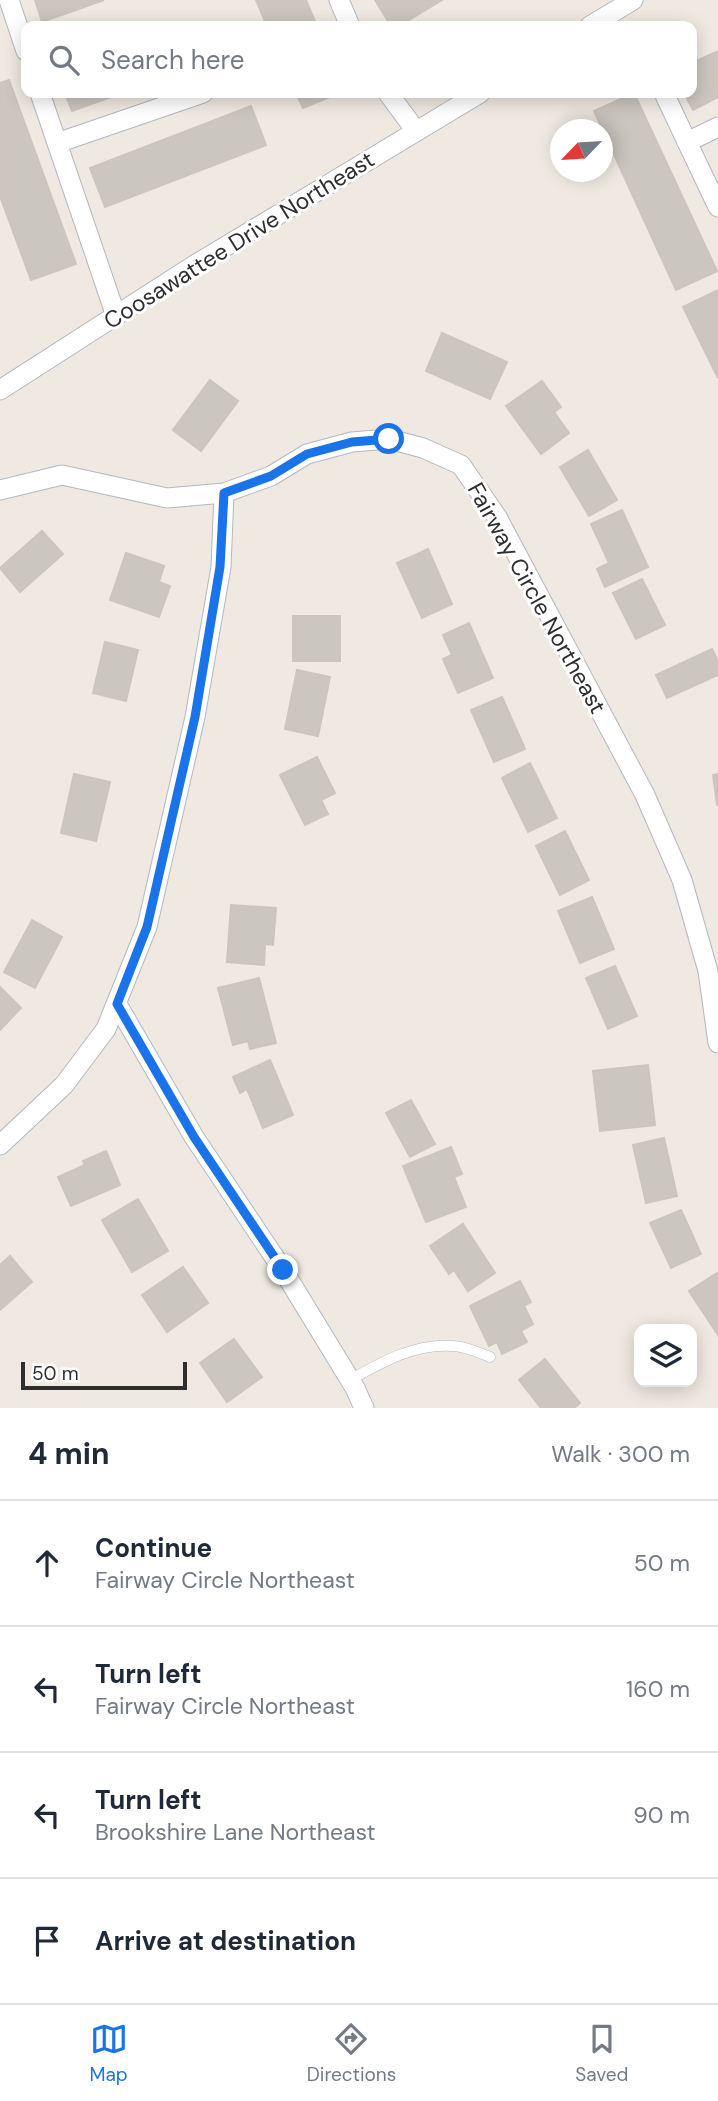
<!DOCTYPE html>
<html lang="en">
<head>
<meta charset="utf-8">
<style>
	:root { --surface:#fff; --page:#f2f2f3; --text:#1f2937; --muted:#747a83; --line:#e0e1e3; --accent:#1a73e8 }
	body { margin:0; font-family:"DM Sans",sans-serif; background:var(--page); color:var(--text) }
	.controls { position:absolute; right:21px; bottom:21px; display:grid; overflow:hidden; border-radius:14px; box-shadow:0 4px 18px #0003 }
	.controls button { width:63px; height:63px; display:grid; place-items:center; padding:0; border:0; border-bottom:2px solid var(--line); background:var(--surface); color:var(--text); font:35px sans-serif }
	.compass { position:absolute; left:550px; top:119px; width:63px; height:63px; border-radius:50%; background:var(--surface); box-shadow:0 4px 18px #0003; rotate:245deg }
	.scale { position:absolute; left:21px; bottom:18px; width:166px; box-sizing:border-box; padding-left:7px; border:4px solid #2e2e2e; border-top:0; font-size:19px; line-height:24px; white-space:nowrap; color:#2e2e2e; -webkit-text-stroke:5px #fff; paint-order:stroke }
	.stop { position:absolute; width:21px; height:21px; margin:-16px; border:5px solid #1a73e8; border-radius:50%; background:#fff }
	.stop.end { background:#1a73e8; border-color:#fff; box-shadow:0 2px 7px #0008 }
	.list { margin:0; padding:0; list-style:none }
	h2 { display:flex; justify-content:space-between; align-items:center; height:91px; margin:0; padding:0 28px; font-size:30px }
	h2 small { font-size:23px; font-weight:400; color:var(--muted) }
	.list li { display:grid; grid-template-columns:46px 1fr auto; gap:21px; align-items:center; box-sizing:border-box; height:126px; padding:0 28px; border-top:2px solid var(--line) }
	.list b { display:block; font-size:26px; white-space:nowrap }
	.list p { margin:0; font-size:23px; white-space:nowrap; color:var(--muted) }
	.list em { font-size:23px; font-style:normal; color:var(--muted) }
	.icon { flex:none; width:38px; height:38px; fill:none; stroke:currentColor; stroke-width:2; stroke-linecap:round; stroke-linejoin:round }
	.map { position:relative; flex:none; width:718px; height:1408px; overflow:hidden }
	.search { position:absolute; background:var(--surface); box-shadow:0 4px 18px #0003; left:21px; right:21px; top:21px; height:77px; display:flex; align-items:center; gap:18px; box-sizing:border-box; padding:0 24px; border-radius:14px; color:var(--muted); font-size:26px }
	.sheet { height:595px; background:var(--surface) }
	nav { display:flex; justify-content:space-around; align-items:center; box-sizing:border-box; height:98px; border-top:2px solid var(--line); background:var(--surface); font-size:19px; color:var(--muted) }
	nav a { display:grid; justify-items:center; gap:4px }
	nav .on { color:var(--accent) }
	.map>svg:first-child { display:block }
	.building { fill:#cbc7bf; stroke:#cbc5ba; stroke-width:2 }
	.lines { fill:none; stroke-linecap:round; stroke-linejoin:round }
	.service-casing { stroke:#b4b7c1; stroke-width:11 }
	.minor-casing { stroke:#b4b7c1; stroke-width:21 }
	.service { stroke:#fff; stroke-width:10 }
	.minor { stroke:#fff; stroke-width:19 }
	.route { stroke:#1a73e8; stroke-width:9 }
	.labels { text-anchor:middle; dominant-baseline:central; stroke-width:6; stroke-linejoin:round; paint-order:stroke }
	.street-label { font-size:23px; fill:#2e2e2e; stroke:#fff }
</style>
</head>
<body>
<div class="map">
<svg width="718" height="1408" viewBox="0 0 718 1408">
	<rect width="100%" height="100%" fill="#efe9e1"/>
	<g class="building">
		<path d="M 35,0 L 104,0 L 42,22 Z"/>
		<path d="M 256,0 L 306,0 L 317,26 L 267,26 Z"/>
		<path d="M 375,0 L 442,0 L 399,26 L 391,26 Z"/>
		<path d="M 718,51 L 718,97 L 693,110 L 684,93 L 692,93 L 692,63 Z"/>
		<path d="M 9,80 L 76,264 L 31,280 L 0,196 L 0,83 Z"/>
		<path d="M 65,93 L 122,93 L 72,111 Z"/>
		<path d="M 296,93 L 339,93 L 303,108 Z"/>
		<path d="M 634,93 L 717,271 L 676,290 L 594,111 Z"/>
		<path d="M 251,106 L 266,145 L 105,207 L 90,168 Z"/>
		<path d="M 718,290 L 718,378 L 683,307 Z"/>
		<path d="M 442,333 L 507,362 L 490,399 L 426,371 Z"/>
		<path d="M 210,380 L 238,401 L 201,451 L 173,430 Z"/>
		<path d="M 542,381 L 561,407 L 554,412 L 569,433 L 541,454 L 506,406 Z"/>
		<path d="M 588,450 L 617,500 L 589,516 L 560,467 Z"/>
		<path d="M 622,510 L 648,567 L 605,587 L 597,569 L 609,563 L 591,524 Z"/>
		<path d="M 42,531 L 63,554 L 20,592 L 0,568 Z"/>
		<path d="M 428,549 L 452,604 L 422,618 L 397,563 Z"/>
		<path d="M 126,553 L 164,566 L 159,582 L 170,586 L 159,617 L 110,600 Z"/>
		<path d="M 642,579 L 665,625 L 636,639 L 613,593 Z"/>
		<rect x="293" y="616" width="47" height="45"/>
		<path d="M 469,623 L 493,678 L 458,693 L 443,659 L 452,655 L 443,635 Z"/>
		<path d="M 105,642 L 138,650 L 126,701 L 93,693 Z"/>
		<path d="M 712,649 L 718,661 L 718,675 L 667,698 L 656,675 Z"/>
		<path d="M 297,670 L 330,677 L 318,736 L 285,729 Z"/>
		<path d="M 502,697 L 525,749 L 494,762 L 471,710 Z"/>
		<path d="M 317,757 L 335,793 L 321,800 L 328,814 L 305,825 L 280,775 Z"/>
		<path d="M 530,763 L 557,818 L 528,832 L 502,778 Z"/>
		<path d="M 74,774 L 110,782 L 96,841 L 61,833 Z"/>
		<path d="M 718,774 L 718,803 L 717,804 L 713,775 Z"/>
		<path d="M 565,831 L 589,880 L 560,895 L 536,846 Z"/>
		<path d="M 592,897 L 614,949 L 580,963 L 558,911 Z"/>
		<path d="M 231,905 L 276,908 L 273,945 L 265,944 L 264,965 L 227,962 Z"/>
		<path d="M 32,920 L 62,937 L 35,988 L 4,972 Z"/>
		<path d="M 615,966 L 637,1016 L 608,1029 L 586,978 Z"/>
		<path d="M 259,978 L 276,1043 L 250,1049 L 248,1041 L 233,1045 L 218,988 Z"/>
		<path d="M 0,987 L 21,1008 L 0,1030 Z"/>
		<path d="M 270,1060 L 293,1115 L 263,1128 L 247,1089 L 240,1093 L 233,1077 Z"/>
		<path d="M 648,1065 L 655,1125 L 600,1131 L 593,1071 Z"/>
		<path d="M 411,1100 L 435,1144 L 410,1157 L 386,1113 Z"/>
		<path d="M 664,1138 L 677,1196 L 646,1203 L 633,1145 Z"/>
		<path d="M 451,1147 L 462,1174 L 454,1177 L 466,1207 L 426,1222 L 403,1166 Z"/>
		<path d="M 106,1151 L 120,1185 L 71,1206 L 58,1177 L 85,1165 L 83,1161 Z"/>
		<path d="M 138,1199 L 168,1251 L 132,1272 L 102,1220 Z"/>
		<path d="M 681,1210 L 701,1254 L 671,1268 L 650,1223 Z"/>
		<path d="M 463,1224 L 495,1273 L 468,1291 L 454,1270 L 449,1274 L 430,1246 Z"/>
		<path d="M 10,1256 L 32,1282 L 0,1310 L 0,1265 Z"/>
		<path d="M 183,1267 L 208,1303 L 167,1332 L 142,1295 Z"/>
		<path d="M 717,1273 L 718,1274 L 718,1335 L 689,1291 Z"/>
		<path d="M 520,1281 L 531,1302 L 524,1306 L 533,1324 L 521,1331 L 527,1342 L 502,1354 L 497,1342 L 489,1346 L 470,1306 Z"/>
		<path d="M 234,1339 L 262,1377 L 227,1402 L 200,1363 Z"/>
		<path d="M 545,1359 L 580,1403 L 574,1408 L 541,1408 L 519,1380 Z"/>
	</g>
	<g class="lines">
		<g class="service-casing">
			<path id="service" d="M 350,1380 C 382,1362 415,1343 453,1346 C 465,1346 479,1353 490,1357"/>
		</g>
		<g class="minor-casing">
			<g id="minor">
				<path d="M 9,0 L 26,51"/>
				<path d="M 339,0 L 350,26"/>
				<path d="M 590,26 L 633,0"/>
				<path d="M 40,93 L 116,316"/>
				<path d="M 388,93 L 416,131"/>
				<path d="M 664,93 L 687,142"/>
				<path d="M 718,127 L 687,142 L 718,207"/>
				<path d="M 57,143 L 203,93"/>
				<path d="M 0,390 L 193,266 L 480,93"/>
				<path d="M 0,490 L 62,475 L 167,498 L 224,493 L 271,476 L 307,454 L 352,442 L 389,439 L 423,448 L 461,465 L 497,517 L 645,795 L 682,880 L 708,971 L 718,1043"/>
				<path d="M 117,1004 L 194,1137 L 283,1270 L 355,1388 L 364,1408"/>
				<path d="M 0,1145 L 64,1085 L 106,1029 L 147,927 L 195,717 L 221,567 L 224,493"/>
			</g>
		</g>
		<use href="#service" class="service"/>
		<use href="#minor" class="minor"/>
	</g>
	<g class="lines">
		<path class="route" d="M 283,1270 L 194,1137 L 117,1004 L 147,927 L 195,717 L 220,567 L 224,493 L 271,476 L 307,454 L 352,442 L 389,439"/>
	</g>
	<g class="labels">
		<g class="street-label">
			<text transform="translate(239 240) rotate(-32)">Coosawattee Drive Northeast</text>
			<text transform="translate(537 598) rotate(61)">Fairway Circle Northeast</text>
		</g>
	</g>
</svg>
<div class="controls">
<button><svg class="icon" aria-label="layers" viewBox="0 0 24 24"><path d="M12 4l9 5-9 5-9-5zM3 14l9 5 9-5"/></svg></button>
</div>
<svg class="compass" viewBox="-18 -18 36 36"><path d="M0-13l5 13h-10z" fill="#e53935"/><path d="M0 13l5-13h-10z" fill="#747a83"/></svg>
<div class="scale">50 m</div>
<div class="stop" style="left:389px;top:439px"></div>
<div class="stop end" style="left:283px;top:1270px"></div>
<div class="search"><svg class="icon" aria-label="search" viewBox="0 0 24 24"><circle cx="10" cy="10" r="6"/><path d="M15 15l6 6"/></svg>Search here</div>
</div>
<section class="sheet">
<h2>4 min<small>Walk · 300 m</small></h2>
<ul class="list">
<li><svg class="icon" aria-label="ahead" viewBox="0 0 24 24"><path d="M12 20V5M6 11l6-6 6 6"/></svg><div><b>Continue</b><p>Fairway Circle Northeast</p></div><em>50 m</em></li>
<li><svg class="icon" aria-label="left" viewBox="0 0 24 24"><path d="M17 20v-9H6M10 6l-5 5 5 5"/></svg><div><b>Turn left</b><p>Fairway Circle Northeast</p></div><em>160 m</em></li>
<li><svg class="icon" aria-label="left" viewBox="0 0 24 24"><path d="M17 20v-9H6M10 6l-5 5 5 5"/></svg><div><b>Turn left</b><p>Brookshire Lane Northeast</p></div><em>90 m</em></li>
<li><svg class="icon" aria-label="arrive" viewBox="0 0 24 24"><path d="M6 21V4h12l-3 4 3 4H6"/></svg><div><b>Arrive at destination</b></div></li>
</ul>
</section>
<nav>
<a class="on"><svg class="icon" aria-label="map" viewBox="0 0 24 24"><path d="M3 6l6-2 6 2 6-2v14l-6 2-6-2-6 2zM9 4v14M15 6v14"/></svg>Map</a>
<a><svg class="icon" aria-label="directions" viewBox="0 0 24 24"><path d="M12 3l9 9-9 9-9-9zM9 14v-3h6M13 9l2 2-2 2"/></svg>Directions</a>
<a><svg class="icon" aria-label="saved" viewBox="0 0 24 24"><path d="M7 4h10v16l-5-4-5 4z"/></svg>Saved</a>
</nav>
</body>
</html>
